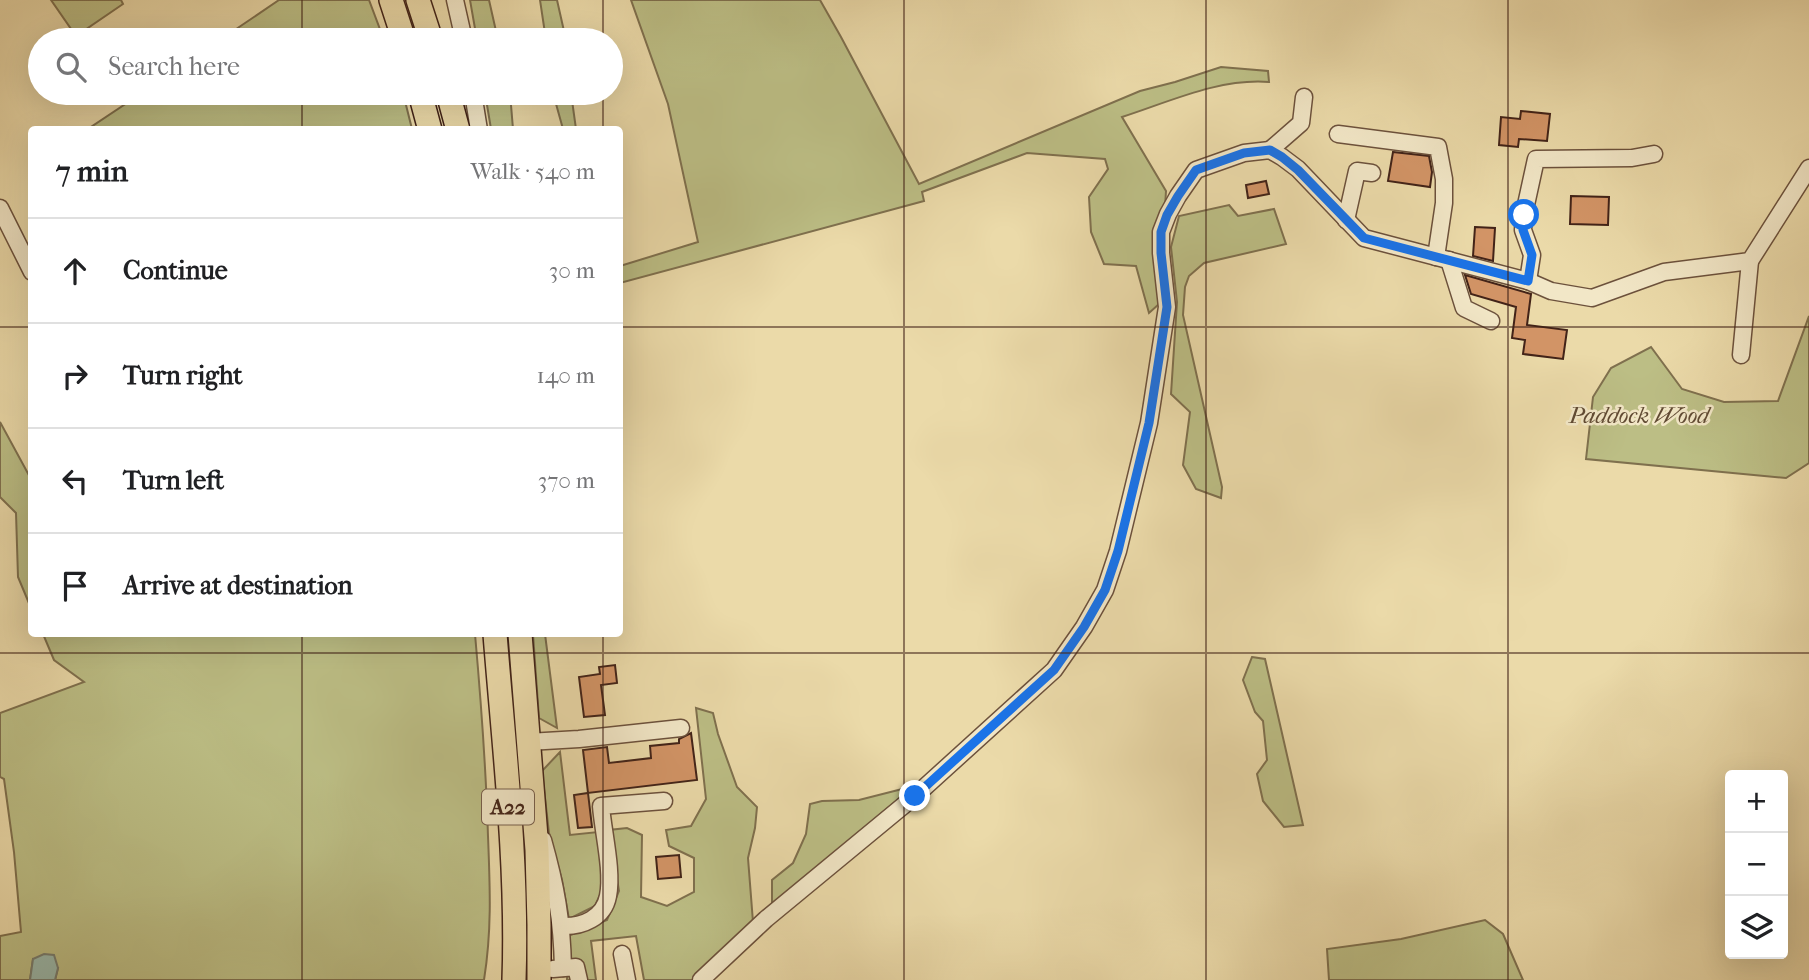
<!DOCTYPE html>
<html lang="en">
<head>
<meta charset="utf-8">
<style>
	:root { --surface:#fff; --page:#f2f2f2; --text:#202124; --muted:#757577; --line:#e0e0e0 }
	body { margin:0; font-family:"IM FELL French Canon",serif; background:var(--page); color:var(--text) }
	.controls { position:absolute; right:21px; bottom:21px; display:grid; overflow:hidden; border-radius:7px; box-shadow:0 7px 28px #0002 }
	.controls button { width:63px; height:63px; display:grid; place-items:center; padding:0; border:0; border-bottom:2px solid var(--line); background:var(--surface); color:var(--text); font:35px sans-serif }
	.stop { position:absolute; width:21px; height:21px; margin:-16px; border:5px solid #1a73e8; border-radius:50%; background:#fff }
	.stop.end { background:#1a73e8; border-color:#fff; box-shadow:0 2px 7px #0008 }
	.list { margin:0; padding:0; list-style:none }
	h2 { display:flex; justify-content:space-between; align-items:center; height:91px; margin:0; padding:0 28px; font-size:30px }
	h2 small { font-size:23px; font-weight:400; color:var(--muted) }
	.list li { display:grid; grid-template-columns:46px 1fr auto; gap:21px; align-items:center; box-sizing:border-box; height:105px; padding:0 28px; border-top:2px solid var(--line) }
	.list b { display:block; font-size:26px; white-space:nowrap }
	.list em { font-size:23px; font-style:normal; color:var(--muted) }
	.icon { flex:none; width:38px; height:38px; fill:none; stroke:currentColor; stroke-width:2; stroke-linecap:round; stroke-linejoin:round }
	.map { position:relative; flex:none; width:1809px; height:980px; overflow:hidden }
	.search { position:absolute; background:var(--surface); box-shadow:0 7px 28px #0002; left:28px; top:28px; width:595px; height:77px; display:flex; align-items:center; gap:18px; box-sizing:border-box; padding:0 24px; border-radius:38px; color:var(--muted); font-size:26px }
	.panel { position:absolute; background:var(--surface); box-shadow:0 7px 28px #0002; left:28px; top:126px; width:595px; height:511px; border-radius:7px }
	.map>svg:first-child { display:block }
	.green { fill:#bcbe85; stroke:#7f704e; stroke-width:2 }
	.water { fill:#99baae; stroke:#767e72; stroke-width:2 }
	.building { fill:#d29466; stroke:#422318; stroke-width:2 }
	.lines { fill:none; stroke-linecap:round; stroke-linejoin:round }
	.minor-casing { stroke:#6c513c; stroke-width:19 }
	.highway-casing { stroke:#422318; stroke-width:26 }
	.minor { stroke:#f2e7c7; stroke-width:16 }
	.highway { stroke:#ebdaa9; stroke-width:23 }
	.route { stroke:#1a73e8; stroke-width:9 }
	.grid { fill:none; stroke:#422318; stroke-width:2; stroke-opacity:0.55 }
	.labels { text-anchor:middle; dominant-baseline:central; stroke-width:5; stroke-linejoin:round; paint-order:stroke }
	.shield { fill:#f2e7c7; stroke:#775e4c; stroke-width:2 }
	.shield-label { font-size:21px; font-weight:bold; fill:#422318 }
	.park-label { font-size:23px; font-style:italic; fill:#604a33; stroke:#f2e7c7 }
</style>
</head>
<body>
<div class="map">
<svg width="1809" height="980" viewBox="0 0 1809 980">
	<rect width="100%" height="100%" fill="#ebdaa9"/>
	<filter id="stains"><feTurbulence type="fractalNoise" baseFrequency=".00286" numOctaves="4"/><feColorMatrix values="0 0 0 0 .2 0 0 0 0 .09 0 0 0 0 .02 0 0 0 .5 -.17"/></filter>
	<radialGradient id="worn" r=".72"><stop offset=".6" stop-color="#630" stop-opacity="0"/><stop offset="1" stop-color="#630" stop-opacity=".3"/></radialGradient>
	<g class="green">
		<path d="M 51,0 L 121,0 L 123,4 L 76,36 Z"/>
		<path d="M 279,0 L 369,0 L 384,40 L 220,40 Z"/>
		<path d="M 470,0 L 489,0 L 498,40 L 477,40 Z"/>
		<path d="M 540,0 L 557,0 L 566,40 L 546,40 Z"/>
		<path d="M 631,0 L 820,0 L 841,37 L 919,184 L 1140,91 L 1175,82 L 1221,67 L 1268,71 L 1269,82 C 1219,78 1169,102 1122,117 L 1166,191 L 1159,304 L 1149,313 L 1136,266 L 1104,264 L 1091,232 L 1089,197 L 1108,169 L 1105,159 L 1027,153 L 922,192 L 924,201 L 620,283 L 620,266 L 698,242 L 668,104 Z"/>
		<path d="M 142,93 L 403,93 L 412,129 L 93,129 L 91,127 Z"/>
		<path d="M 485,93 L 510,93 L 513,129 L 491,129 Z"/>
		<path d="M 553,93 L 571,93 L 576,129 L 563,129 Z"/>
		<path d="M 1229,205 L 1238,216 L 1274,209 L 1286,244 L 1204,263 L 1189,276 L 1185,287 L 1183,315 L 1222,487 L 1221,498 L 1196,489 L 1183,465 L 1190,412 L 1171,394 L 1177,302 L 1171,247 L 1179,216 Z"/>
		<path d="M 1809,316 L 1809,463 L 1786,478 L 1586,459 L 1593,397 L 1611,368 L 1651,347 L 1682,389 L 1724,402 L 1778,401 Z"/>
		<path d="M 0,422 L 31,479 L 31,608 L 18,577 L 16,513 L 0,497 Z"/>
		<path d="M 43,634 L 475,634 C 481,701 486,768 488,836 C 490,887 492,930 484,980 L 55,980 L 58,968 L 33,959 L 30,980 L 0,980 L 0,936 L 21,932 L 14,852 L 4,779 L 0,777 L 0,713 L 84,682 L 54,660 Z"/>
		<path d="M 503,634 L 511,634 L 527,822 L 530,980 L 524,980 Z"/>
		<path d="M 533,634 L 545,634 L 557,728 L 539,718 Z"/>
		<path d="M 1252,657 L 1265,659 L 1303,825 L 1284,827 L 1263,801 L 1257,774 L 1267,760 L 1263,721 L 1255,712 L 1243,680 Z"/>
		<path d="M 696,708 L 713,713 L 718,734 L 737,787 L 757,807 L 755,828 L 748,858 L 753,922 L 693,980 L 644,980 L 636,936 L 591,941 L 596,980 L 567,980 L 568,936 L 607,920 L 619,891 L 609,830 L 627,828 L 642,835 L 641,897 L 667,906 L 694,892 L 694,858 L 669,846 L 666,830 L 691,826 L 706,799 Z"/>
		<path d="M 560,752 L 570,835 L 598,832 L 604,886 L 595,906 L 569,919 L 562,880 L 549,833 L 542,771 Z"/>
		<path d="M 914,786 L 772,905 L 772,880 L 793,863 L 806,834 L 810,804 L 822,801 L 859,800 Z"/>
		<path d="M 1485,920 L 1503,934 L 1523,980 L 1329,980 L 1327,949 L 1401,939 Z"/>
	</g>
	<path class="water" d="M 44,954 L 54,955 L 58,968 L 55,980 L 30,980 L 33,959 Z"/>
	<g class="building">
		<path d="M 1521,111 L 1550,114 L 1547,141 L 1519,139 L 1518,147 L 1499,145 L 1501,117 L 1520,119 Z"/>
		<path d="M 1393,152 L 1429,156 L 1432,172 L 1430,187 L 1388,181 Z"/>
		<path d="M 1266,181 L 1269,194 L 1248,198 L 1246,185 Z"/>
		<path d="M 1571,196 L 1609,197 L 1608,225 L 1570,224 Z"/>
		<path d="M 1475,227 L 1495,228 L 1493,261 L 1473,256 Z"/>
		<path d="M 1465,275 L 1531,294 L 1527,325 L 1567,330 L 1563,359 L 1523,354 L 1525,340 L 1512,338 L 1516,307 L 1471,294 Z"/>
		<path d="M 615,665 L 617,683 L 601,685 L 605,715 L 584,717 L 579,677 L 600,674 L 599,667 Z"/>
		<path d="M 691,733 L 697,780 L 588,793 L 583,750 L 607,747 L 609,763 L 651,758 L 650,746 L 679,743 L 679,739 Z"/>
		<path d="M 588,793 L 592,827 L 578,828 L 574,795 Z"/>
		<path d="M 679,855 L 681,877 L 658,879 L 656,857 Z"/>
	</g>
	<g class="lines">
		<g class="minor-casing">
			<g id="minor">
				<path d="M 455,0 L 464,40"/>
				<path d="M 473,93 L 479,130"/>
				<path d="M 1338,134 L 1438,147 L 1444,179 L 1444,203 L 1436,257"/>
				<path d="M 1270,150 L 1301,123 L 1304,97"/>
				<path d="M 0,208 L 32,272"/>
				<path d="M 1346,220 L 1357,171 L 1372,173"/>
				<path d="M 1449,260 L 1464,308 L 1491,321"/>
				<path d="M 1528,281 L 1532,255 L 1523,230 L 1524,214 L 1536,159 L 1632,158 L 1654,154"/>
				<path d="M 1741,355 L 1750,261"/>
				<path d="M 528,742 L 579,739 L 681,728"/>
				<path d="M 543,840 C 556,886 562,920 563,968"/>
				<path d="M 562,926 C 582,927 604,918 608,896 C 613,871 603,832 601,806 L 664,801"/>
				<path d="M 622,954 L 627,980"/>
				<path d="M 553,969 L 576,967 L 579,980"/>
				<path d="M 701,980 L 766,919 L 915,796 L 1054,670 L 1084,627 L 1105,590 L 1118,551 L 1149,423 L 1167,307 L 1161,253 L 1161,232 L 1168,214 L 1178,196 L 1196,170 L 1244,153 L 1270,150 L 1282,157 L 1298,169 L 1364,238 L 1528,281 L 1551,291 L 1592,298 L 1664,272 L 1750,261 L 1809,168"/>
			</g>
		</g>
		<g class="highway-casing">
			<g id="highway">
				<path d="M 391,0 L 404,40"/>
				<path d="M 418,0 L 431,40"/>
				<path d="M 420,93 L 430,130"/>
				<path d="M 448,93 L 458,130"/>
				<path d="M 495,634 C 504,748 518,865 514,980"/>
				<path d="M 520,634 L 537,850 L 539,925 L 539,980"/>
			</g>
		</g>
		<use href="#minor" class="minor"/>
		<use href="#highway" class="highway"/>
	</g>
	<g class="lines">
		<path class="route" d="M 915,796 L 1054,670 L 1084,627 L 1105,590 L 1118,551 L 1149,423 L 1167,307 L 1161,253 L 1161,232 L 1167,215 L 1178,196 L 1196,170 L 1244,153 L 1270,150 L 1282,157 L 1298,170 L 1364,238 L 1528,281 L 1532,255 L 1523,230 L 1524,215"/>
	</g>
	<path class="grid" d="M 302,0 L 302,40M 603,0 L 603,40M 904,0 L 904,980M 1206,0 L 1206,980M 1508,0 L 1508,980M 302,93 L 302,130M 603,93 L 603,130M 0,327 L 32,327M 620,327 L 1809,327M 302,634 L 302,980M 603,634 L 603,980M 0,653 L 1809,653"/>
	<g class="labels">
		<rect class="shield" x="482" y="789.5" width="52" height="35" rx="5"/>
		<g class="shield-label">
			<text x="508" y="807">A22</text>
		</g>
		<g class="park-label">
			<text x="1639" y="415">Paddock Wood</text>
		</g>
	</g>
	<rect width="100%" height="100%" filter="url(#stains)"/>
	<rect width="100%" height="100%" fill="url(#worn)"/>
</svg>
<div class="controls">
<button>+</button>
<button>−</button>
<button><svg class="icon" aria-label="layers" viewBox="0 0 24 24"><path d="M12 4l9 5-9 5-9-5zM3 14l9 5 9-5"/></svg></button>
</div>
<div class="stop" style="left:1524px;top:215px"></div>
<div class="stop end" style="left:915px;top:796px"></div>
<div class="search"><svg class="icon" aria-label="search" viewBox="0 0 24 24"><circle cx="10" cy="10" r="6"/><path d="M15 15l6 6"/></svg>Search here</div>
<section class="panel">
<h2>7 min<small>Walk · 540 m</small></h2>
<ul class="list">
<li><svg class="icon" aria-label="ahead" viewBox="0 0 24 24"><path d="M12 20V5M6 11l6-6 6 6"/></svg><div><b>Continue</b></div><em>30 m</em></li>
<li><svg class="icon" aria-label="right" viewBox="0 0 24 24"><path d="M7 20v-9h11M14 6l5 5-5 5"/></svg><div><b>Turn right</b></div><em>140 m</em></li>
<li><svg class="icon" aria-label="left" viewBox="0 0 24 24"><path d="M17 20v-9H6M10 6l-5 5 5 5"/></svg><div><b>Turn left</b></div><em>370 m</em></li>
<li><svg class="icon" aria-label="arrive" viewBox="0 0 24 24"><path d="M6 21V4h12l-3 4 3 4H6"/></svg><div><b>Arrive at destination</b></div></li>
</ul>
</section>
</div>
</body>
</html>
